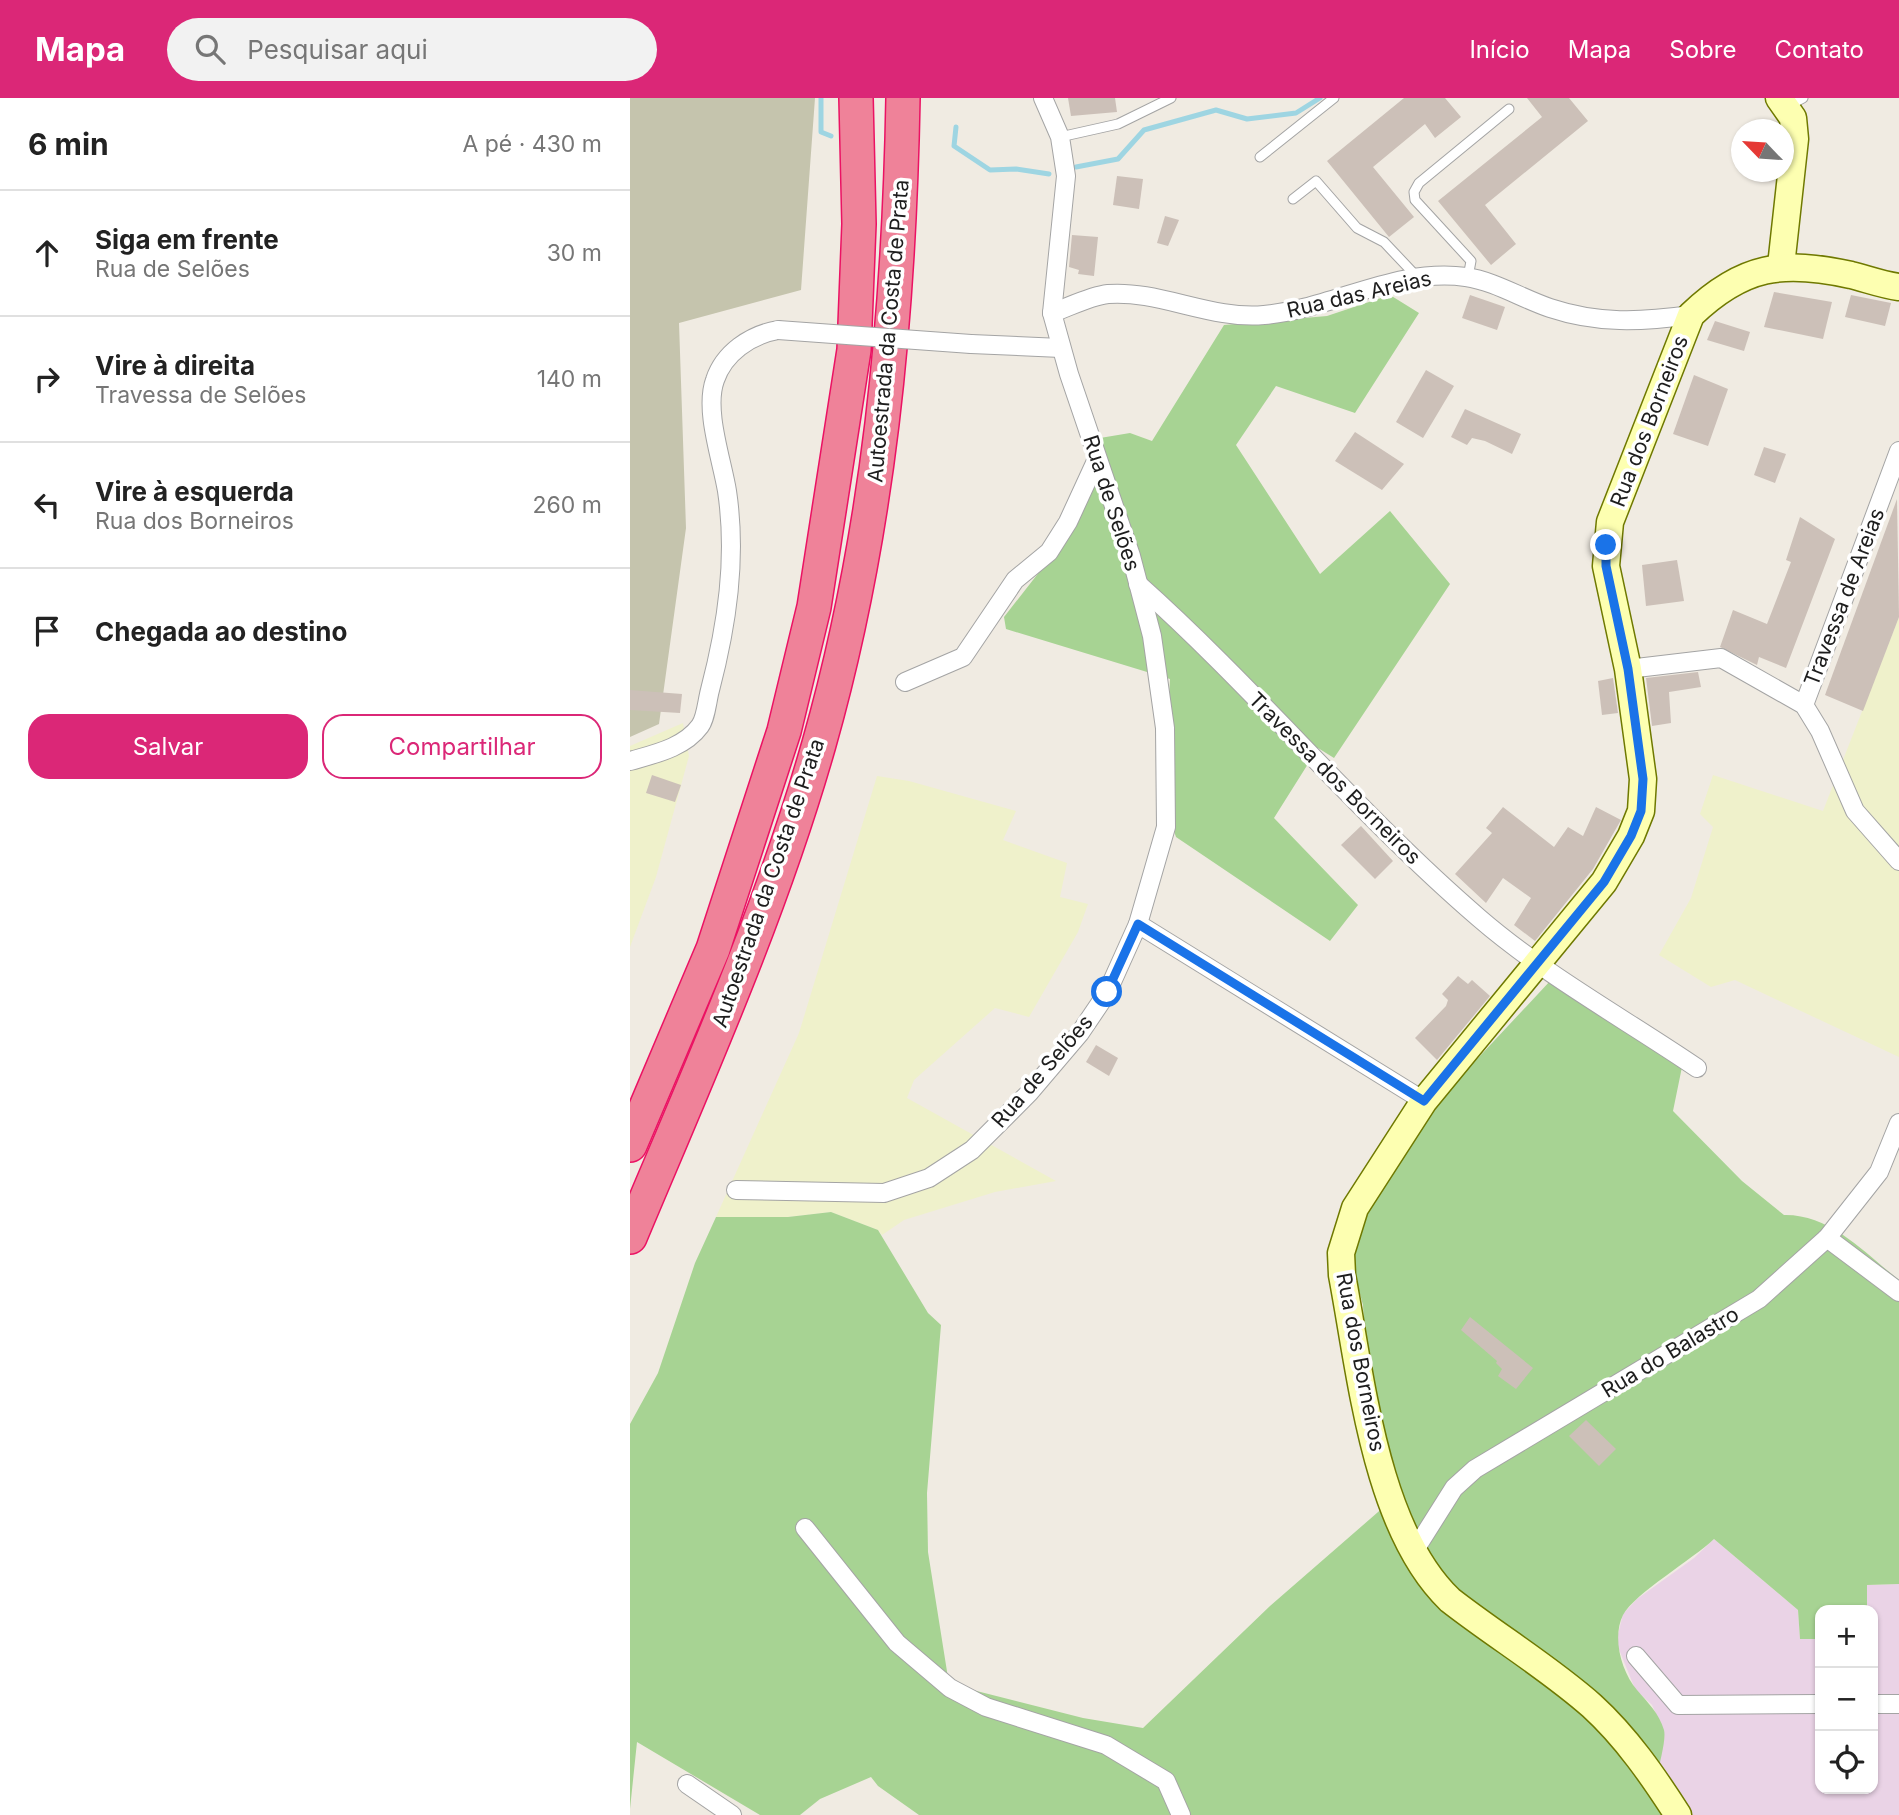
<!DOCTYPE html>
<html lang="pt">
<head>
<meta charset="utf-8">
<style>
	:root { --surface:#fff; --page:#f2f2f2; --text:#222; --muted:#767676; --line:#e0e0e0; --accent:#db2777 }
	body { margin:0; font-family:Inter,sans-serif; background:var(--page); color:var(--text) }
	.controls { position:absolute; right:21px; bottom:21px; display:grid; overflow:hidden; border-radius:14px; box-shadow:0 2px 5px #0004 }
	.controls button { width:63px; height:63px; display:grid; place-items:center; padding:0; border:0; border-bottom:2px solid var(--line); background:var(--surface); color:var(--text); font:35px sans-serif }
	.compass { position:absolute; left:1101px; top:21px; width:63px; height:63px; border-radius:50%; background:var(--surface); box-shadow:0 2px 5px #0004; rotate:295deg }
	.stop { position:absolute; width:21px; height:21px; margin:-16px; border:5px solid #1a73e8; border-radius:50%; background:#fff }
	.stop.end { background:#1a73e8; border-color:#fff; box-shadow:0 2px 7px #0008 }
	.list { margin:0; padding:0; list-style:none }
	h2 { display:flex; justify-content:space-between; align-items:center; height:91px; margin:0; padding:0 28px; font-size:30px }
	h2 small { font-size:23px; font-weight:400; color:var(--muted) }
	.list li { display:grid; grid-template-columns:46px 1fr auto; gap:21px; align-items:center; box-sizing:border-box; height:126px; padding:0 28px; border-top:2px solid var(--line) }
	.list b { display:block; font-size:26px; white-space:nowrap }
	.list p { margin:0; font-size:23px; white-space:nowrap; color:var(--muted) }
	.list em { font-size:23px; font-style:normal; color:var(--muted) }
	.actions { display:flex; gap:14px; padding:21px 28px }
	.actions a { flex:1; padding:16px 0; border:2px solid var(--accent); border-radius:21px; text-align:center; font-size:24px; color:var(--accent) }
	.actions .main { background:var(--accent); color:#fff }
	.icon { flex:none; width:38px; height:38px; fill:none; stroke:currentColor; stroke-width:2; stroke-linecap:round; stroke-linejoin:round }
	.map { position:relative; flex:none; width:1269px; height:1717px; overflow:hidden }
	header { display:flex; align-items:center; gap:42px; box-sizing:border-box; height:98px; padding:0 35px; background:var(--accent); color:#fff }
	header strong { font-size:33px }
	nav { display:flex; gap:38px; margin-inline-start:auto; font-size:24px }
	.search { width:490px; height:63px; background:var(--page); display:flex; align-items:center; gap:18px; box-sizing:border-box; padding:0 24px; border-radius:38px; color:var(--muted); font-size:26px }
	main { display:flex }
	aside { flex:1; background:var(--surface) }
	.map>svg:first-child { display:block }
	.industrial { fill:#ead3e6 }
	.construction { fill:#c5c4ad }
	.farmland { fill:#eff1cb }
	.forest { fill:#a7d393 }
	.lines { fill:none; stroke-linecap:round; stroke-linejoin:round }
	.stream { stroke:#9ed5e2; stroke-width:5 }
	.building { fill:#ccc0b8 }
	.lane-casing { stroke:#a4a4a4; stroke-width:11 }
	.street-casing { stroke:#a4a4a4; stroke-width:20 }
	.secondary-casing { stroke:#6f7900; stroke-width:29 }
	.highway-casing { stroke:#eb1263; stroke-width:36 }
	.lane { stroke:#fff; stroke-width:9 }
	.street { stroke:#fff; stroke-width:18 }
	.secondary { stroke:#fdffb1; stroke-width:26 }
	.highway { stroke:#ef8299; stroke-width:33 }
	.street-bridge-casing { stroke:#a4a4a4; stroke-width:20; stroke-linecap:butt }
	.street-bridge { stroke:#fff; stroke-width:18 }
	.route { stroke:#1a73e8; stroke-width:9 }
	.labels { text-anchor:middle; dominant-baseline:central; stroke-width:7; stroke-linejoin:round; paint-order:stroke }
	.street-label { font-size:21px; fill:#1d1d1d; stroke:#fff }
</style>
</head>
<body>
<header>
<strong>Mapa</strong>
<div class="search"><svg class="icon" aria-label="search" viewBox="0 0 24 24"><circle cx="10" cy="10" r="6"/><path d="M15 15l6 6"/></svg>Pesquisar aqui</div>
<nav><a>Início</a><a>Mapa</a><a>Sobre</a><a>Contato</a></nav>
</header>
<main>
<aside>
<h2>6 min<small>A pé · 430 m</small></h2>
<ul class="list">
<li><svg class="icon" aria-label="ahead" viewBox="0 0 24 24"><path d="M12 20V5M6 11l6-6 6 6"/></svg><div><b>Siga em frente</b><p>Rua de Selões</p></div><em>30 m</em></li>
<li><svg class="icon" aria-label="right" viewBox="0 0 24 24"><path d="M7 20v-9h11M14 6l5 5-5 5"/></svg><div><b>Vire à direita</b><p>Travessa de Selões</p></div><em>140 m</em></li>
<li><svg class="icon" aria-label="left" viewBox="0 0 24 24"><path d="M17 20v-9H6M10 6l-5 5 5 5"/></svg><div><b>Vire à esquerda</b><p>Rua dos Borneiros</p></div><em>260 m</em></li>
<li><svg class="icon" aria-label="arrive" viewBox="0 0 24 24"><path d="M6 21V4h12l-3 4 3 4H6"/></svg><div><b>Chegada ao destino</b></div></li>
</ul>
<div class="actions"><a class="main">Salvar</a><a>Compartilhar</a></div>
</aside>
<div class="map">
<svg width="1269" height="1717" viewBox="0 0 1269 1717">
	<rect width="100%" height="100%" fill="#f0ebe2"/>
	<path class="industrial" d="M 1084,1441 L 1168,1512 L 1170,1541 L 1190,1541 L 1190,1691 L 1243,1691 L 1243,1512 L 1237,1512 L 1237,1487 L 1269,1486 L 1269,1717 L 1038,1717 L 1023,1695 L 1034,1633 L 1022,1607 L 1005,1591 L 986,1544 L 993,1516 L 1007,1501 L 1064,1460 Z"/>
	<path class="construction" d="M 0,0 L 185,0 L 171,192 L 49,225 L 56,430 L 29,626 L 0,639 Z"/>
	<g class="farmland">
		<path d="M 1269,519 L 1269,959 L 1105,882 L 1081,889 L 1029,857 L 1061,800 L 1083,729 L 1070,716 L 1083,677 L 1193,713 Z"/>
		<path d="M 53,625 L 59,658 L 26,779 L 0,849 L 0,648 Z"/>
		<path d="M 247,678 L 279,683 L 386,713 L 373,742 L 437,765 L 430,799 L 458,806 L 448,834 L 399,919 L 365,910 L 284,982 L 277,1000 L 426,1083 L 365,1094 L 274,1122 L 252,1137 L 248,1132 L 201,1114 L 158,1119 L 86,1119 L 169,935 Z"/>
	</g>
	<g class="forest">
		<path d="M 760,197 L 789,215 L 725,315 L 646,288 L 606,347 L 690,476 L 760,413 L 820,486 L 704,660 L 688,650 L 644,720 L 728,807 L 700,843 L 546,739 L 534,703 L 540,581 L 376,531 L 374,519 L 410,473 L 443,414 L 470,340 L 500,335 L 522,343 L 594,227 L 697,218 Z"/>
		<path d="M 921,882 L 1052,969 L 1043,1013 L 1112,1083 L 1154,1117 C 1200,1116 1235,1155 1269,1182 L 1269,1486 L 1237,1487 L 1237,1512 L 1190,1512 L 1190,1541 L 1170,1541 L 1168,1512 L 1084,1441 C 1063,1461 1004,1496 993,1517 C 982,1539 991,1573 1007,1592 C 1018,1605 1029,1615 1034,1632 C 1037,1644 1025,1681 1023,1695 L 1038,1717 L 289,1717 L 248,1688 L 241,1679 L 190,1701 L 170,1717 L 130,1717 L 7,1644 L 0,1711 L 0,1326 L 28,1275 L 65,1165 L 86,1119 L 158,1119 L 201,1114 L 248,1132 L 298,1215 L 311,1227 L 297,1395 L 298,1454 L 319,1586 L 453,1620 L 513,1630 L 640,1508 L 763,1401 L 735,1249 L 733,1207 L 721,1163 L 735,1111 L 777,1036 Z"/>
	</g>
	<g class="lines">
		<g class="stream">
			<path d="M 191,0 L 191,34 L 201,38"/>
			<path d="M 326,29 L 324,48 L 360,72 L 386,71 L 419,76"/>
			<path d="M 446,69 L 488,61 L 514,32 L 586,12 L 617,21 L 666,15 L 690,0"/>
		</g>
	</g>
	<g class="building">
		<path d="M 438,0 L 485,0 L 487,14 L 441,18 Z"/>
		<path d="M 774,0 L 815,0 L 831,19 L 805,40 L 795,26 L 743,69 L 784,119 L 759,139 L 697,63 Z"/>
		<path d="M 897,0 L 939,0 L 958,23 L 855,107 L 886,146 L 861,167 L 808,103 L 912,19 Z"/>
		<path d="M 487,78 L 513,81 L 509,111 L 483,107 Z"/>
		<path d="M 535,118 L 549,122 L 538,148 L 527,145 Z"/>
		<path d="M 442,137 L 468,139 L 464,178 L 448,176 L 449,172 L 439,169 Z"/>
		<path d="M 1144,194 L 1202,204 L 1193,241 L 1134,229 Z"/>
		<path d="M 840,197 L 875,209 L 867,232 L 832,220 Z"/>
		<path d="M 1221,197 L 1261,205 L 1255,228 L 1215,219 Z"/>
		<path d="M 1085,223 L 1120,234 L 1114,253 L 1077,242 Z"/>
		<path d="M 796,272 L 824,288 L 793,340 L 766,324 Z"/>
		<path d="M 1064,277 L 1098,291 L 1078,348 L 1043,336 Z"/>
		<path d="M 835,311 L 891,336 L 882,356 L 855,343 L 842,340 L 837,347 L 821,339 Z"/>
		<path d="M 725,334 L 774,366 L 752,392 L 705,363 Z"/>
		<path d="M 1134,349 L 1156,356 L 1145,385 L 1124,377 Z"/>
		<path d="M 1267,401 L 1269,519 L 1233,613 L 1195,597 Z"/>
		<path d="M 1170,419 L 1205,441 L 1156,570 L 1129,559 L 1127,567 L 1090,549 L 1103,512 L 1137,526 L 1161,464 L 1156,462 Z"/>
		<path d="M 1047,462 L 1054,503 L 1016,508 L 1012,467 Z"/>
		<path d="M 1068,574 L 1071,589 L 1039,594 L 1041,625 L 1022,628 L 1016,580 Z"/>
		<path d="M 983,580 L 988,615 L 972,617 L 968,583 Z"/>
		<path d="M 0,592 L 52,596 L 50,615 L 0,612 Z"/>
		<path d="M 22,677 L 51,687 L 45,704 L 16,695 Z"/>
		<path d="M 873,709 L 924,749 L 938,729 L 953,738 L 966,709 L 991,722 L 963,771 L 905,843 L 884,827 L 901,800 L 873,780 L 856,805 L 825,776 L 862,735 L 856,730 Z"/>
		<path d="M 731,728 L 763,763 L 745,781 L 711,747 Z"/>
		<path d="M 828,878 L 838,886 L 842,882 L 860,898 L 807,962 L 785,940 L 816,908 L 818,902 L 812,896 Z"/>
		<path d="M 466,947 L 488,960 L 479,978 L 456,964 Z"/>
		<path d="M 840,1219 L 903,1270 L 886,1291 L 868,1278 L 872,1271 L 866,1265 L 867,1263 L 831,1232 Z"/>
		<path d="M 956,1322 L 986,1351 L 969,1368 L 939,1338 Z"/>
	</g>
	<g class="lines">
		<g class="lane-casing">
			<g id="lane">
				<path d="M 1158,8 L 1173,0"/>
				<path d="M 430,39 L 488,26 L 541,0"/>
				<path d="M 630,59 L 704,0"/>
				<path d="M 663,101 L 686,83 L 727,130 L 754,144 L 788,180"/>
				<path d="M 838,179 L 841,163 L 785,102 L 784,94 L 789,85 L 879,11"/>
			</g>
		</g>
		<g class="street-casing">
			<g id="street">
				<path d="M 422,215 C 439,209 460,198 478,196 C 529,192 581,222 634,217 C 702,211 766,169 836,179 C 864,183 893,201 920,210 C 968,226 1011,224 1061,217"/>
				<path d="M 341,246 L 431,250"/>
				<path d="M 508,486 C 627,592 728,716 849,820 C 915,877 995,921 1067,970"/>
				<path d="M 998,571 L 1091,560 L 1174,607 L 1190,633 L 1225,713 L 1269,763"/>
				<path d="M 275,584 L 333,559 L 385,482 L 419,454 L 438,424 L 467,361"/>
				<path d="M 1174,607 L 1269,353"/>
				<path d="M 0,663 C 24,656 54,650 70,628 C 76,620 77,603 80,592 C 97,527 107,460 97,393 C 92,362 74,312 85,282 C 94,255 120,237 148,232"/>
				<path d="M 508,826 L 794,1003"/>
				<path d="M 106,1092 L 254,1095 L 299,1080 L 342,1052 L 399,995 L 450,935 L 477,895 L 508,826 L 536,729 L 535,630 L 522,538 L 501,458 L 439,276 L 422,215 L 436,78 L 430,39 L 413,0"/>
				<path d="M 1197,1140 L 1269,1194"/>
				<path d="M 175,1430 L 267,1545 L 320,1590 L 356,1609 L 476,1647 L 536,1683 L 551,1717"/>
				<path d="M 783,1455 L 824,1390 L 845,1371 L 1129,1201 L 1197,1140 L 1249,1074 L 1269,1025"/>
				<path d="M 1006,1558 L 1048,1607 L 1190,1606"/>
				<path d="M 1243,1606 L 1269,1606"/>
				<path d="M 57,1686 L 102,1717"/>
			</g>
		</g>
		<g class="secondary-casing">
			<g id="secondary">
				<path d="M 1149,0 L 1163,20 L 1165,41 L 1151,168"/>
				<path d="M 1048,1717 C 1023,1678 996,1639 962,1608 C 918,1569 866,1538 820,1502 C 745,1430 731,1277 712,1177 L 711,1155 L 725,1110 L 794,1003 L 974,784 L 1001,738 L 1011,713 L 1013,681 L 998,571 L 976,468 L 980,424 L 1061,217 C 1113,167 1153,162 1221,177 C 1237,181 1253,187 1269,189"/>
			</g>
		</g>
		<g class="highway-casing">
			<g id="highway">
				<path d="M 0,1047 L 83,851 L 154,633 L 184,509 L 224,252 L 229,126 L 226,0"/>
				<path d="M 0,1139 C 68,977 141,815 189,646 C 249,435 269,218 273,0"/>
			</g>
		</g>
		<use href="#lane" class="lane"/>
		<use href="#street" class="street"/>
		<use href="#secondary" class="secondary"/>
		<use href="#highway" class="highway"/>
		<g class="street-bridge-casing">
			<path id="street-bridge" d="M 148,232 L 341,246"/>
		</g>
		<use href="#street-bridge" class="street-bridge"/>
	</g>
	<g class="lines">
		<path class="route" d="M 477,894 L 508,826 L 794,1003 L 974,784 L 1001,738 L 1011,713 L 1013,681 L 998,571 L 976,468 L 976,447"/>
	</g>
	<g class="labels">
		<g class="street-label">
			<text transform="translate(729 196) rotate(-13)">Rua das Areias</text>
			<text transform="translate(258 233) rotate(-85)">Autoestrada da Costa de Prata</text>
			<text transform="translate(1019 323) rotate(-69)">Rua dos Borneiros</text>
			<text transform="translate(482 405) rotate(72)">Rua de Selões</text>
			<text transform="translate(1214 499) rotate(-69)">Travessa de Areias</text>
			<text transform="translate(705 680) rotate(45)">Travessa dos Borneiros</text>
			<text transform="translate(138 785) rotate(-71)">Autoestrada da Costa de Prata</text>
			<text transform="translate(412 973) rotate(-49)">Rua de Selões</text>
			<text transform="translate(1040 1254) rotate(-31)">Rua do Balastro</text>
			<text transform="translate(731 1264) rotate(79)">Rua dos Borneiros</text>
		</g>
	</g>
</svg>
<div class="controls">
<button>+</button>
<button>−</button>
<button><svg class="icon" aria-label="locate" viewBox="0 0 24 24"><circle cx="12" cy="12" r="6"/><path d="M12 2v4M12 18v4M2 12h4M18 12h4"/></svg></button>
</div>
<svg class="compass" viewBox="-18 -18 36 36"><path d="M0-13l5 13h-10z" fill="#e53935"/><path d="M0 13l5-13h-10z" fill="#767676"/></svg>
<div class="stop" style="left:477px;top:894px"></div>
<div class="stop end" style="left:976px;top:447px"></div>
</div>
</main>
</body>
</html>
